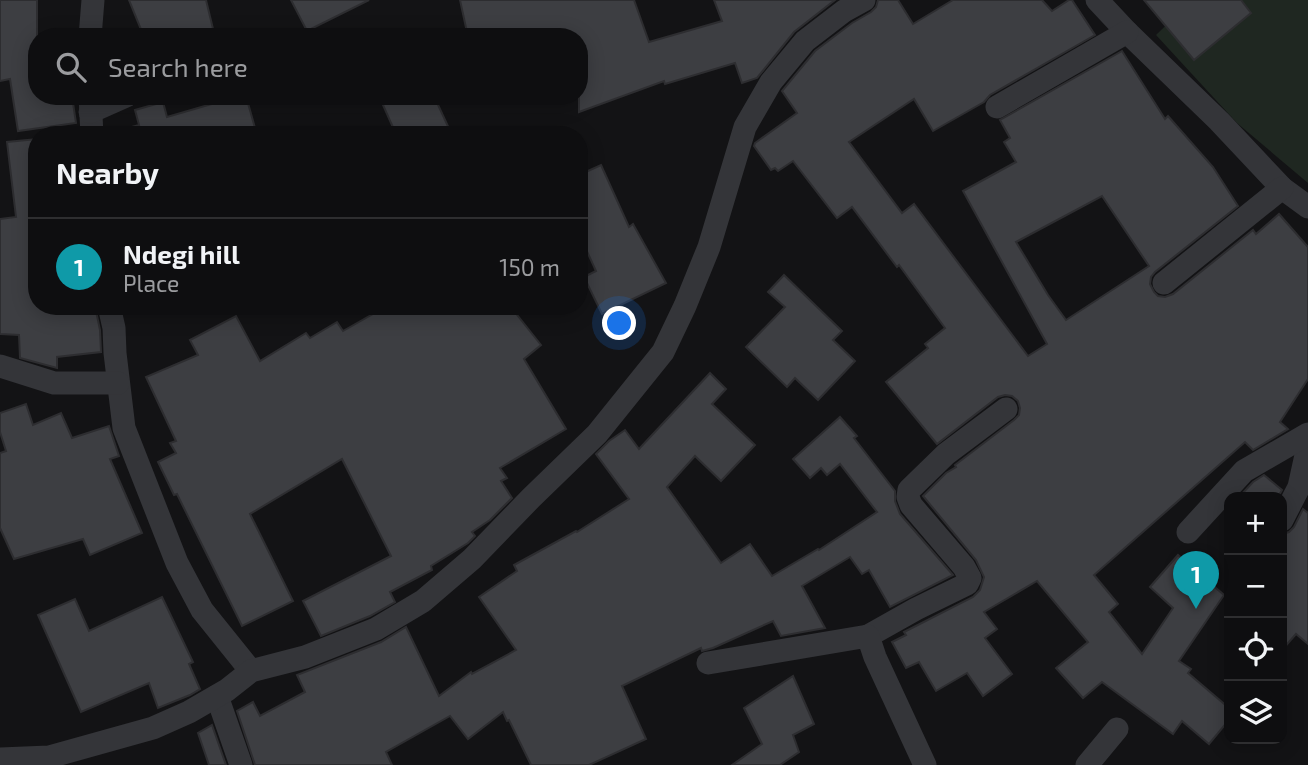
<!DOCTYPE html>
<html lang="en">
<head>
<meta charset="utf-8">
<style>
	:root { --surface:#0e0e10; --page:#1c1c1e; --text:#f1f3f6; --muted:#9b9c9f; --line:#2e2e30; --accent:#d93025 }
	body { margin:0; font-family:"Exo 2",sans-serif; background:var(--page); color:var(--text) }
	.controls { position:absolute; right:21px; bottom:21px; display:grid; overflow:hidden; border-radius:14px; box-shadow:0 4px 18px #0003 }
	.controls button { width:63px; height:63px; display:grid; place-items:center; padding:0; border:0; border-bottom:2px solid var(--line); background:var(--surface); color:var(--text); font:35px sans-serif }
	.you { position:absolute; left:620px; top:324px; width:24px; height:24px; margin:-18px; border:5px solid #fff; border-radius:50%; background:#1a73e8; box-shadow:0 0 0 10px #1a73e833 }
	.badge { display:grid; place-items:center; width:46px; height:46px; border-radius:50%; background:var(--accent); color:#fff; font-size:23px; font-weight:700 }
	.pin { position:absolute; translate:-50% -58px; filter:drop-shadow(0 2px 4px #0008) }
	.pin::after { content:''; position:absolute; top:37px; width:24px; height:21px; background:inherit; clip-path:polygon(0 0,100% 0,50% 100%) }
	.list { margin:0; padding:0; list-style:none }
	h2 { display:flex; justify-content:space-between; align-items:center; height:91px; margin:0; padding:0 28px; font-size:30px }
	h2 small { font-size:23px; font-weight:400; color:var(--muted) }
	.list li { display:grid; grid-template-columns:46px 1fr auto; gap:21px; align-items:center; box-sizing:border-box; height:98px; padding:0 28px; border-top:2px solid var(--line) }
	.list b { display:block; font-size:26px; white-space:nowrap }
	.list p { margin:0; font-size:23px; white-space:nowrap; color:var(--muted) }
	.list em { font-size:23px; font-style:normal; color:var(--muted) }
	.icon { flex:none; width:38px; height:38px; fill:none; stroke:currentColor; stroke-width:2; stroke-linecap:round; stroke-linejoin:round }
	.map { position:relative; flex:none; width:1308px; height:765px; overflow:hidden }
	.search { position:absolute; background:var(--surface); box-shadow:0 4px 18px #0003; left:28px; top:28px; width:560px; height:77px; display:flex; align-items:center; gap:18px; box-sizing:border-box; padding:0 24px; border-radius:28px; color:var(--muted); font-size:26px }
	.panel { position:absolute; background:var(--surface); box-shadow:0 4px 18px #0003; left:28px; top:126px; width:560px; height:189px; border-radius:28px }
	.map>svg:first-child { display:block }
	.green { fill:#1f2721 }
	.building { fill:#3d3e42; stroke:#2d2d30; stroke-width:2; fill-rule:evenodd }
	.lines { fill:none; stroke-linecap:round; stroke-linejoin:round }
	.minor { stroke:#343539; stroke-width:23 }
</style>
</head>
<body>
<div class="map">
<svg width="1308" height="765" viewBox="0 0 1308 765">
	<rect width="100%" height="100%" fill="#131315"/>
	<path class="green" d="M 1192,0 L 1308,0 L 1308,183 L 1237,123 L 1156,35 Z"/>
	<g class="building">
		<path d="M 0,0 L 37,0 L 37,96 L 72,96 L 76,123 L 18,131 L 10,79 L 0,81 Z"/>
		<path d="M 129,0 L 206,0 L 215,37 L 144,37 Z"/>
		<path d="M 291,0 L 369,0 L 307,31 Z"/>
		<path d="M 460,0 L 634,0 L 649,42 L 722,21 L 714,0 L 835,0 L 794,32 L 757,78 L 742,83 L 735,63 L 665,84 L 664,81 L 579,112 L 579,37 L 468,37 Z"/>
		<path d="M 878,0 L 898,0 L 913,24 L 953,0 L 1042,0 L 1052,11 L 1069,0 L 1072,0 L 1095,35 L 990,95 L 984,102 L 933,131 L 914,99 L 849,142 L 902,213 L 914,204 L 1028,356 L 1047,344 L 963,191 L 1016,162 L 1004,142 L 1010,138 L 1000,120 L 1122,51 L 1165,119 L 1168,116 L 1213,167 L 1238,206 L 1155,272 L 1151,277 L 1150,284 L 1154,292 L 1158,296 L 1165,297 L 1173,294 L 1253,230 L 1256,234 L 1279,214 L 1308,247 L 1308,379 L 1280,422 L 1288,429 L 1253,450 L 1245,442 L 1094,575 L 1118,604 L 1109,612 L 1142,654 L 1173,608 L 1150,587 L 1178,555 L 1224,595 L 1179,661 L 1191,669 L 1188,673 L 1229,708 L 1229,720 L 1209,744 L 1182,721 L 1173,734 L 1102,682 L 1083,698 L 1056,668 L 1088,642 L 1037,581 L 984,612 L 997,629 L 985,638 L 1012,674 L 983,696 L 967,673 L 936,691 L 919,662 L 906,668 L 892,642 L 906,635 L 904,632 L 973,597 L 980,590 L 984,577 L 976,560 L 923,496 L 946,473 L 956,467 L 955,465 L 1014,420 L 1019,415 L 1020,408 L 1018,401 L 1012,396 L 1005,395 L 998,397 L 937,444 L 886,382 L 928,348 L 925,344 L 945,328 L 899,265 L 897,267 L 852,207 L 837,218 L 793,161 L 778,171 L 775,168 L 771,170 L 754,146 L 755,143 L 797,113 L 782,91 L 815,51 L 852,23 L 871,12 L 876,7 ZM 1102,196 L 1149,266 L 1066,320 L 1048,295 L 1016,242 Z"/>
		<path d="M 1144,0 L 1241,0 L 1251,13 L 1194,60 Z"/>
		<path d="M 239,96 L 246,96 L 257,135 L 129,135 L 128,128 L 139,125 L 135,110 L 163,102 L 167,117 Z"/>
		<path d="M 379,96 L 434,96 L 452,135 L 409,135 L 406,128 L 395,132 Z"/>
		<path d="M 37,139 L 37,306 L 95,306 L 100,330 L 101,352 L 57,357 L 57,368 L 20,358 L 19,335 L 0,334 L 0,219 L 16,217 L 7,142 Z"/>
		<path d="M 601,165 L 629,227 L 633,224 L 666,283 L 602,314 L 584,277 L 596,271 L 579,234 L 579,175 Z"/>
		<path d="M 784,275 L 842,331 L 833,340 L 855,361 L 818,400 L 795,378 L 787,387 L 746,347 L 785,307 L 768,292 Z"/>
		<path d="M 387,306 L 510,306 L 541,345 L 524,359 L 566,429 L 500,468 L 507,478 L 501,481 L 512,498 L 490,520 L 472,532 L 475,536 L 468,543 L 431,566 L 432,570 L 390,592 L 395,602 L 370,616 L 321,636 L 303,601 L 391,556 L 342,459 L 250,514 L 293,601 L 242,626 L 177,494 L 174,495 L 158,462 L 176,453 L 170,443 L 176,441 L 146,377 L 198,355 L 190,340 L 236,316 L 260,361 L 306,333 L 310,338 L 337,322 L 343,331 Z"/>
		<path d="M 710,373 L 726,389 L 712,404 L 755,445 L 721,481 L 695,456 L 667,487 L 721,563 L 750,544 L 772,576 L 818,549 L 819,550 L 877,512 L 840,464 L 827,475 L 821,468 L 810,478 L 793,459 L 840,417 L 857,436 L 854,438 L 895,491 L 895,501 L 900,514 L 953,575 L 890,607 L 869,570 L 862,574 L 850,557 L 802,586 L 825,628 L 781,636 L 773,621 L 713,648 L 702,651 L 701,648 L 622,686 L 646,739 L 589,765 L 531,765 L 509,720 L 507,721 L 503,712 L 468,739 L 450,716 L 386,752 L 392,765 L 255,765 L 237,711 L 253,702 L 260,716 L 305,692 L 297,675 L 381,642 L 406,627 L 439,696 L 471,672 L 472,674 L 516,650 L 479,597 L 517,571 L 514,565 L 576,531 L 577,532 L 629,499 L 596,454 L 609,441 L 625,430 L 639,449 Z"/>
		<path d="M 26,404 L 33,425 L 61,413 L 72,438 L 109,426 L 119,456 L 110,459 L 142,533 L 90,555 L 83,539 L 14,559 L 0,528 L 0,453 L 6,451 L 0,432 L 0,413 Z"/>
		<path d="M 1264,475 L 1282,490 L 1278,497 L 1239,497 L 1253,482 Z"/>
		<path d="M 1303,509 L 1308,513 L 1308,644 L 1296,634 L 1282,650 L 1282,534 L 1289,532 L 1294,527 Z"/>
		<path d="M 162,597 L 193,662 L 189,664 L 200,689 L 190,695 L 158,708 L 149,683 L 81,712 L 38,615 L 75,599 L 89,631 Z"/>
		<path d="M 793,676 L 814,724 L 793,735 L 799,752 L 780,765 L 732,765 L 762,744 L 744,708 Z"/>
		<path d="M 212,725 L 226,765 L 209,765 L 198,733 Z"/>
	</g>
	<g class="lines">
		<g class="minor">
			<path d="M 1097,0 L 1127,32 L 1219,121 L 1282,188 L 1308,207"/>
			<path d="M 90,37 L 93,0"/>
			<path d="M 90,96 L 92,135"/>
			<path d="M 997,107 L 1127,32"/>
			<path d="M 90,112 L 126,96"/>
			<path d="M 1164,283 L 1282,188"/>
			<path d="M 109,306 L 114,328 L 115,353 L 124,428 L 177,563 L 202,610 L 251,671"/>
			<path d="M 0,366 L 54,383 L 118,383"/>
			<path d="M 1282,520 L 1299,487 L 1308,446"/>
			<path d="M 1188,532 L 1244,471 L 1308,434"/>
			<path d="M 868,636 L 916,609 L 967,584 L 970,578 L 964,567 L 911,505 L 908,497 L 909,490 L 946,454 L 1006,409"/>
			<path d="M 708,663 L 868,636 L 875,657 L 925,765"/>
			<path d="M 217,696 L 241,765"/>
			<path d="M 0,759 L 49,757 L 153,728 L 189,712 L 227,690 L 251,671 L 305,657 L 376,629 L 423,601 L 472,559 L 531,498 L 597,434 L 663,352 L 685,306 L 709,247 L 745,127 L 771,82 L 805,41 L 844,11 L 864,0"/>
			<path d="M 1087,765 L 1117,729"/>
		</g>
	</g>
</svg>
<div class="controls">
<button>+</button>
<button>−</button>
<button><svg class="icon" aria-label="locate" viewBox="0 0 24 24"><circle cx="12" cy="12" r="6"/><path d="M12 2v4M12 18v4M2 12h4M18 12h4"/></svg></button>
<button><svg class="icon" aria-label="layers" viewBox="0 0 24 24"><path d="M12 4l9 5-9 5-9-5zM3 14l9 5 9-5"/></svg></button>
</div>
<div class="you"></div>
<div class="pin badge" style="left:1196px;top:609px;background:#0f9aa8">1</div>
<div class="search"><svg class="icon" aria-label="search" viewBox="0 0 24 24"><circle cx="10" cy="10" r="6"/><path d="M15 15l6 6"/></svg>Search here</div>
<section class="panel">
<h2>Nearby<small></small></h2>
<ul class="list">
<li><span class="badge" style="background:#0f9aa8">1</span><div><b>Ndegi hill</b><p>Place</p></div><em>150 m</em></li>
</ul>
</section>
</div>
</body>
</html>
